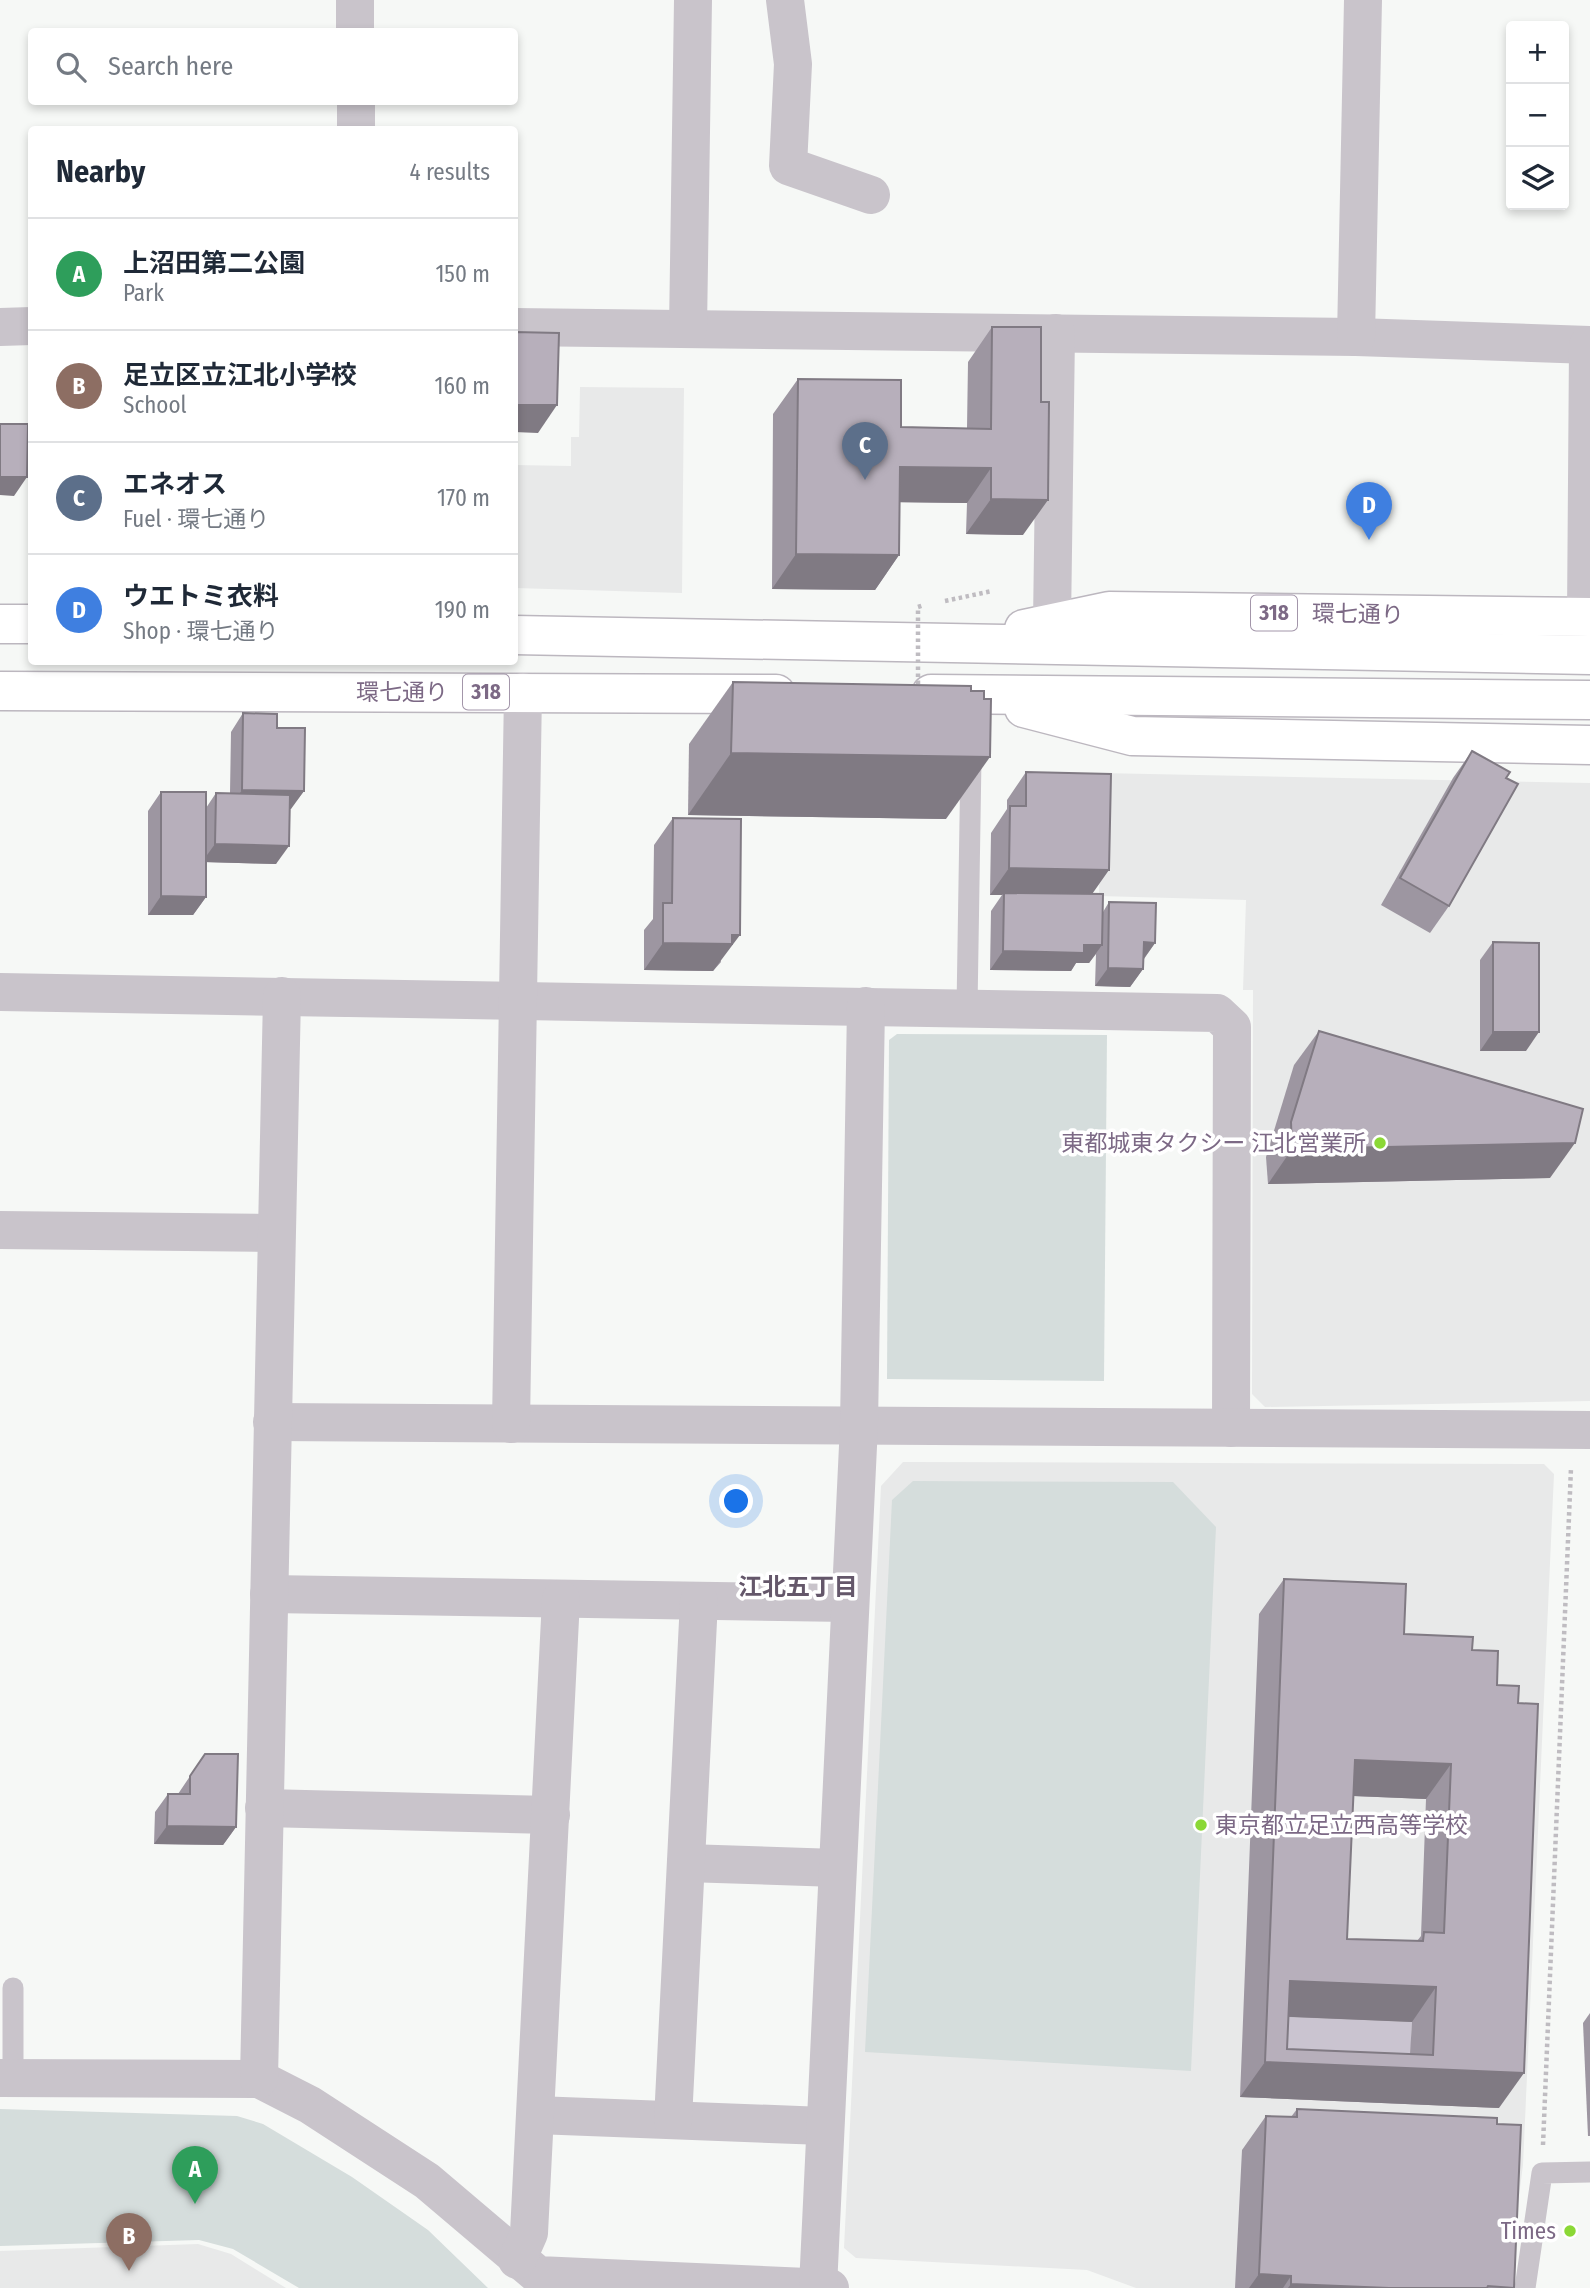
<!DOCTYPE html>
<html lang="en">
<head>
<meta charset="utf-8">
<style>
	:root { --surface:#fff; --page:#f6f6f7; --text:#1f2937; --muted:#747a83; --line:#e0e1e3; --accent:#2563eb }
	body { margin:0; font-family:"Fira Sans Condensed","Noto Sans JP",sans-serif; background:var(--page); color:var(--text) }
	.controls { position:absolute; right:21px; top:21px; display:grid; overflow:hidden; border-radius:7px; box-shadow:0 4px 10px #0003 }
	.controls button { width:63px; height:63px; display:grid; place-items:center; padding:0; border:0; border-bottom:2px solid var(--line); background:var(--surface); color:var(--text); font:35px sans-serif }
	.you { position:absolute; left:737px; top:1502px; width:24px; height:24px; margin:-18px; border:5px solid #fff; border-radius:50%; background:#1a73e8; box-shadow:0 0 0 10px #1a73e833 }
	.badge { display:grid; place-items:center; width:46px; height:46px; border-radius:50%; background:var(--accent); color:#fff; font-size:23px; font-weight:700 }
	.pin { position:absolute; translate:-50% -58px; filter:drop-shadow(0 2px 4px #0008) }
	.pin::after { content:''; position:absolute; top:37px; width:24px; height:21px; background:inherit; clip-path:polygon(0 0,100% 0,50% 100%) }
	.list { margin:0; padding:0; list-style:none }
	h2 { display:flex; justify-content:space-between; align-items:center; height:91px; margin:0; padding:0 28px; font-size:30px }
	h2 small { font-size:23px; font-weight:400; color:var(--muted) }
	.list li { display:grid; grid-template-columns:46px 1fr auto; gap:21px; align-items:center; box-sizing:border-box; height:112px; padding:0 28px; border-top:2px solid var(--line) }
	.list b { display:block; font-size:26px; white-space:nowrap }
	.list p { margin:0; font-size:23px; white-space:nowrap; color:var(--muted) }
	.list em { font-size:23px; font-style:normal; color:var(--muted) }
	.icon { flex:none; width:38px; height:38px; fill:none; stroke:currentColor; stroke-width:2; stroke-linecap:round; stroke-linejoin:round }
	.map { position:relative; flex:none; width:1590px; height:2288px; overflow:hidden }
	.search { position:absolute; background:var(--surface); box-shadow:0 4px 10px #0003; left:28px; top:28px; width:490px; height:77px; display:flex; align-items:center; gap:18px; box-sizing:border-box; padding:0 24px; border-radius:7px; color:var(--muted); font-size:26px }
	.panel { position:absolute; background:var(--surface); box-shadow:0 4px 10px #0003; left:28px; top:126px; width:490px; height:539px; border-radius:7px }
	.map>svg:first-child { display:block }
	.built { fill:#e8e9e9 }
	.green { fill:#d5dddc }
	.water { fill:#cac4d0 }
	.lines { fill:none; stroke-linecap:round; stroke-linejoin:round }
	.primary-casing { stroke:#bcb7bf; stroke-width:41 }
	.path { stroke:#bfbcc1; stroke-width:4.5; stroke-dasharray:3.5 3.5; stroke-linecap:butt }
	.lane { stroke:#c9c4cb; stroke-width:21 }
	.street { stroke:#c9c4cb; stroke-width:38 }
	.primary { stroke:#fff; stroke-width:38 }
	.path-bridge { stroke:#bfbcc1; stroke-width:4.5; stroke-dasharray:3.5 3.5; stroke-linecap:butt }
	.wall { fill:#9d96a1; fill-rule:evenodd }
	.shaded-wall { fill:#807a83 }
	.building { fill:#b7afbb; stroke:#807a83; stroke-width:2; fill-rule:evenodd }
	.poi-dot { fill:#8bd836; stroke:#fff; stroke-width:2.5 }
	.labels { text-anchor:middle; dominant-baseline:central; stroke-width:7; stroke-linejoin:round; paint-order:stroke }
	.shield { fill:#fff; stroke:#a396aa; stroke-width:2 }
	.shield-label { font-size:21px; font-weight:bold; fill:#7c6985 }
	.street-label { font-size:23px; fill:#7c6985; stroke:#fff }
	.poi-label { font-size:23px; fill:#7c6985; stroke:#fff; text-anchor:end }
	.neighbourhood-label { font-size:24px; font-weight:bold; fill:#64576a; stroke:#fff }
</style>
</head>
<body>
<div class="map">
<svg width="1590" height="2288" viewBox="0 0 1590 2288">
	<rect width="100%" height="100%" fill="#f6f8f6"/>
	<g class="built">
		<path d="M 580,387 L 684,388 L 682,593 L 515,588 L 515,465 L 571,466 L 571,437 L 579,437 Z"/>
		<path d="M 1100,773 L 1590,783 L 1590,1401 L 1265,1407 L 1252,1394 L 1253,990 L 1243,990 L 1246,900 L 1099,896 Z"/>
		<path d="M 903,1462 L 1544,1464 L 1554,1474 L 1523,2165 L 1507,2288 L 1136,2288 L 1087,2270 L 856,2258 L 844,2248 L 881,1486 Z"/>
		<path d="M 198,2244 L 231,2254 L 286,2288 L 0,2288 L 0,2251 Z"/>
	</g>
	<g class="green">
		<path d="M 897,1034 L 1107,1035 L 1104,1381 L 887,1379 L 889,1040 Z"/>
		<path d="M 913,1481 L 1173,1482 L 1216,1527 L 1191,2071 L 865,2052 L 892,1500 Z"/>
		<path d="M 0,2109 L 237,2116 L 263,2124 L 352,2177 L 428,2230 L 488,2288 L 299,2288 L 233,2249 L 199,2240 L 0,2246 Z"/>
	</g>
	<path class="water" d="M 1265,2016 L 1412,2022 L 1409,2090 L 1263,2084 Z"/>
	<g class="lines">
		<g class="primary-casing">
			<g id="primary">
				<path d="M 0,624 L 32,624"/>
				<path d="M 1024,629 L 1109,611 L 1590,617"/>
				<path d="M 514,635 L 1590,655"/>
				<path d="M 0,691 L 776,694"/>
				<path d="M 931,694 L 1590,700"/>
				<path d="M 1024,708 L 1132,736 L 1590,745"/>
			</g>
		</g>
		<g class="path">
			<path d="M 945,601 L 992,591"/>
			<path d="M 1543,2145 L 1571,1468"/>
		</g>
		<g class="lane">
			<path d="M 967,1008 L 971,758"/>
			<path d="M 13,1988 L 13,2079"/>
			<path d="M 1525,2288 L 1542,2173 L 1590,2172"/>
		</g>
		<g class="street">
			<path d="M 355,0 L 355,32"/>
			<path d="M 785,0 L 793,64 L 788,166 L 871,195"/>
			<path d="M 356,102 L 356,130"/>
			<path d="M 0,327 L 32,326"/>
			<path d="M 514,327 L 1356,337 L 1590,345"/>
			<path d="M 688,329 L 693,0"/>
			<path d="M 1356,337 L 1363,0"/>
			<path d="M 1586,617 L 1588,345"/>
			<path d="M 1052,623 L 1056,333"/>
			<path d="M 0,992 L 1217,1013 L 1232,1027 L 1231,1428"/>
			<path d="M 0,1230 L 276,1233"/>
			<path d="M 272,1422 L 1590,1430"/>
			<path d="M 511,1424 L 523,692"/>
			<path d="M 269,1594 L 849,1603"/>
			<path d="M 264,1808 L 551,1815"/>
			<path d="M 686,1863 L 837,1868"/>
			<path d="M 0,2078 L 259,2079 L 310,2105 L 427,2181 L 538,2275 L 830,2288"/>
			<path d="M 259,2079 L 282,996"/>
			<path d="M 536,2115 L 824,2126"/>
			<path d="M 673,2120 L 699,1601"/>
			<path d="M 517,2260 L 529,2233 L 561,1599"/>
			<path d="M 818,2287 L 859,1425 L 866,1006"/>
		</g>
		<use href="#primary" class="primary"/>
		<path class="path-bridge" d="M 918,691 L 918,607 L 924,605"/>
	</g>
	<g class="wall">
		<path d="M 992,327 L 1023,535 L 966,534 L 967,503 L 900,502 L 899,555 L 875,590 L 772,589 L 773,414 L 798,379 L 901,427 L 967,428 L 968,362 Z"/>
		<path d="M 733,682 L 946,819 L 688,815 L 689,744 Z"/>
		<path d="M 243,713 L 277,728 L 304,791 L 290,809 L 276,864 L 206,862 L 206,897 L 193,915 L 148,915 L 148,811 L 161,792 L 206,808 L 216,793 L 230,793 L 231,732 Z"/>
		<path d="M 1472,751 L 1506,778 L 1449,906 L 1430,933 L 1381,905 L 1453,778 Z"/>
		<path d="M 1026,772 L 1103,912 L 1109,902 L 1155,943 L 1144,959 L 1143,969 L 1130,987 L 1095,986 L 1096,954 L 1089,963 L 1076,963 L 1071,971 L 990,970 L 991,911 L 1002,895 L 990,895 L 991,833 L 1007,809 L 1007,800 Z"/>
		<path d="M 673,818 L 721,962 L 713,971 L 644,970 L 644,930 L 653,919 L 654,845 Z"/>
		<path d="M 1493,942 L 1526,1051 L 1480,1051 L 1480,960 Z"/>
		<path d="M 1319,1031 L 1550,1178 L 1268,1184 L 1266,1157 L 1294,1065 Z"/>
		<path d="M 1284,1579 L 1404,1634 L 1472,1650 L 1497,1685 L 1499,2108 L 1240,2097 L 1259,1614 ZM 1353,1796 L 1426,1799 L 1421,1936 L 1417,1941 L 1347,1939 ZM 1288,2017 L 1412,2022 L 1410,2054 L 1287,2049 Z"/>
		<path d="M 205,1754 L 236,1827 L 223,1845 L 154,1844 L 155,1812 L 168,1794 L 178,1794 Z"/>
		<path d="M 1590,2013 L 1590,2136 L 1588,2136 L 1583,2023 Z"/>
		<path d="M 1297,2109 L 1497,2124 L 1513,2288 L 1235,2288 L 1242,2150 L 1266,2116 L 1291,2117 Z"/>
	</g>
	<g class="shaded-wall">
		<path d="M 514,405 L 557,405 L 538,433 L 514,432 Z"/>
		<path d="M 900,467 L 991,468 L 967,503 L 876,502 Z"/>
		<path d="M 0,477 L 27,477 L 14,496 L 0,495 Z"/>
		<path d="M 991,499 L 1048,500 L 1023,535 L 966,534 Z"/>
		<path d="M 796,554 L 899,555 L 875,590 L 772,589 Z"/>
		<path d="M 731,753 L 990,757 L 946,819 L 688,815 Z"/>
		<path d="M 242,790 L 304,791 L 291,809 L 230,808 Z"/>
		<path d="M 215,844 L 289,846 L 276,864 L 202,862 Z"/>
		<path d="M 1009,868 L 1109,870 L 1090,897 L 1004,893 L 1002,895 L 990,895 Z"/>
		<path d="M 161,896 L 206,897 L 193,915 L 148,915 Z"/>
		<path d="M 732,935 L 740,935 L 713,971 L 644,970 L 663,943 Z"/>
		<path d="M 1144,942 L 1155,943 L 1142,961 Z"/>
		<path d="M 1084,945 L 1102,945 L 1089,963 L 1076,963 L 1071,971 L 990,970 L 1003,951 Z"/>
		<path d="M 1108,968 L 1143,969 L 1130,987 L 1095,986 Z"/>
		<path d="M 1493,1032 L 1539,1032 L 1526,1051 L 1480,1051 Z"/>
		<path d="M 1575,1143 L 1550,1178 L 1268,1184 L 1292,1149 Z"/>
		<path d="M 1355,1760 L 1451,1764 L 1426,1799 L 1330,1795 Z"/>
		<path d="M 167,1826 L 236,1827 L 223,1845 L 154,1844 Z"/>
		<path d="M 1290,1981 L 1436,1987 L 1412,2022 L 1267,2016 Z"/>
		<path d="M 1265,2062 L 1524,2073 L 1499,2108 L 1240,2097 Z"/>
		<path d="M 1259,2274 L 1291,2276 L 1283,2288 L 1249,2288 Z"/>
		<path d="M 1291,2284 L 1389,2288 L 1288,2288 Z"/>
	</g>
	<g class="building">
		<path d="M 992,327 L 1041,327 L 1041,402 L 1049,402 L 1048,500 L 991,499 L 991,468 L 900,467 L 899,555 L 796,554 L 798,379 L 901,380 L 901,427 L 991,429 Z"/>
		<path d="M 514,332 L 559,333 L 557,405 L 514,405 Z"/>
		<path d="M 0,424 L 28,424 L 27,477 L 0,477 Z"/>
		<path d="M 733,682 L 971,686 L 971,691 L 984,691 L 984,699 L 991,699 L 990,757 L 731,753 Z"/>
		<path d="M 243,713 L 277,714 L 277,728 L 305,728 L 304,791 L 242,790 Z"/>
		<path d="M 1472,751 L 1510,772 L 1506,778 L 1518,784 L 1449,906 L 1400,878 Z"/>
		<path d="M 1026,772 L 1111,774 L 1109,870 L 1009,868 L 1010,806 L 1026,806 Z"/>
		<path d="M 161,792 L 206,792 L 206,897 L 161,896 Z"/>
		<path d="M 216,793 L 290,795 L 289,846 L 215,844 Z"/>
		<path d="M 673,818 L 741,819 L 740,935 L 732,935 L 732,944 L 663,943 L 663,903 L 672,903 Z"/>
		<path d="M 1004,893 L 1103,894 L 1102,945 L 1084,945 L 1084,953 L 1003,951 Z"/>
		<path d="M 1109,902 L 1156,903 L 1155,943 L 1144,942 L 1143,969 L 1108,968 Z"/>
		<path d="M 1493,942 L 1539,943 L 1539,1032 L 1493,1032 Z"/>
		<path d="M 1319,1031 L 1583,1109 L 1575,1143 L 1292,1149 L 1291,1122 Z"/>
		<path d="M 1284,1579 L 1406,1584 L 1404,1634 L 1473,1637 L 1472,1650 L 1498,1651 L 1497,1685 L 1519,1686 L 1518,1703 L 1538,1704 L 1524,2073 L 1265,2062 ZM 1355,1760 L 1451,1764 L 1444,1933 L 1424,1932 L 1423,1941 L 1347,1939 ZM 1290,1981 L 1436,1987 L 1433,2055 L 1287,2049 Z"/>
		<path d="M 205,1754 L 238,1754 L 236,1827 L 167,1826 L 168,1794 L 190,1794 L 190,1776 Z"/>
		<path d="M 1297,2109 L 1497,2118 L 1497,2124 L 1521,2125 L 1514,2288 L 1488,2286 L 1487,2288 L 1389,2288 L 1291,2284 L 1291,2276 L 1259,2274 L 1266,2116 L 1297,2117 Z"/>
	</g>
	<g class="poi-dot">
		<circle cx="1380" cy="1143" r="7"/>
		<circle cx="1201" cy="1825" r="7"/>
		<circle cx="1570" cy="2231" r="7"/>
	</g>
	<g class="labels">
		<g class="shield">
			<rect x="1251" y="595.5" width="46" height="35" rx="5"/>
			<rect x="463" y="674.5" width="46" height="35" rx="5"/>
		</g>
		<g class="shield-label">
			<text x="1274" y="613">318</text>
			<text x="486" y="692">318</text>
		</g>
		<g class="street-label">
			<text transform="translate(1358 614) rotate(1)">環七通り</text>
			<text x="402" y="692">環七通り</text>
		</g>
		<g class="poi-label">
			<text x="1366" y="1143">東都城東タクシー 江北営業所</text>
			<text x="1215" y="1825" text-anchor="start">東京都立足立西高等学校</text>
			<text x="1556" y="2231">Times</text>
		</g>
		<g class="neighbourhood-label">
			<text x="798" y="1587">江北五丁目</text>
		</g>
	</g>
</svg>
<div class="controls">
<button>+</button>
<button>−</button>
<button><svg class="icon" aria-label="layers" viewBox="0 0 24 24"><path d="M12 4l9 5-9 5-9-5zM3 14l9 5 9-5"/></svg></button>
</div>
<div class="you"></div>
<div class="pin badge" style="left:195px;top:2204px;background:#2e9e5b">A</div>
<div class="pin badge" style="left:129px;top:2271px;background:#8d6e63">B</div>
<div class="pin badge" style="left:865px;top:480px;background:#5c6f8a">C</div>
<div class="pin badge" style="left:1369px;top:540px;background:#3f7fe0">D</div>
<div class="search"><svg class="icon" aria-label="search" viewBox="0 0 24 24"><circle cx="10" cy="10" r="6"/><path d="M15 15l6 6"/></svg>Search here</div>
<section class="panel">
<h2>Nearby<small>4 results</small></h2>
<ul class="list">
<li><span class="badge" style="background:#2e9e5b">A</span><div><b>上沼田第二公園</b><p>Park</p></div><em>150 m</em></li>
<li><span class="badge" style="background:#8d6e63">B</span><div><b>足立区立江北小学校</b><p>School</p></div><em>160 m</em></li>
<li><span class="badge" style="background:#5c6f8a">C</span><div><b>エネオス</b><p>Fuel · 環七通り</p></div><em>170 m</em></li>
<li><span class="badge" style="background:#3f7fe0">D</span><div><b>ウエトミ衣料</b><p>Shop · 環七通り</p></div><em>190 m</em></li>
</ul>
</section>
</div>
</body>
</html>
